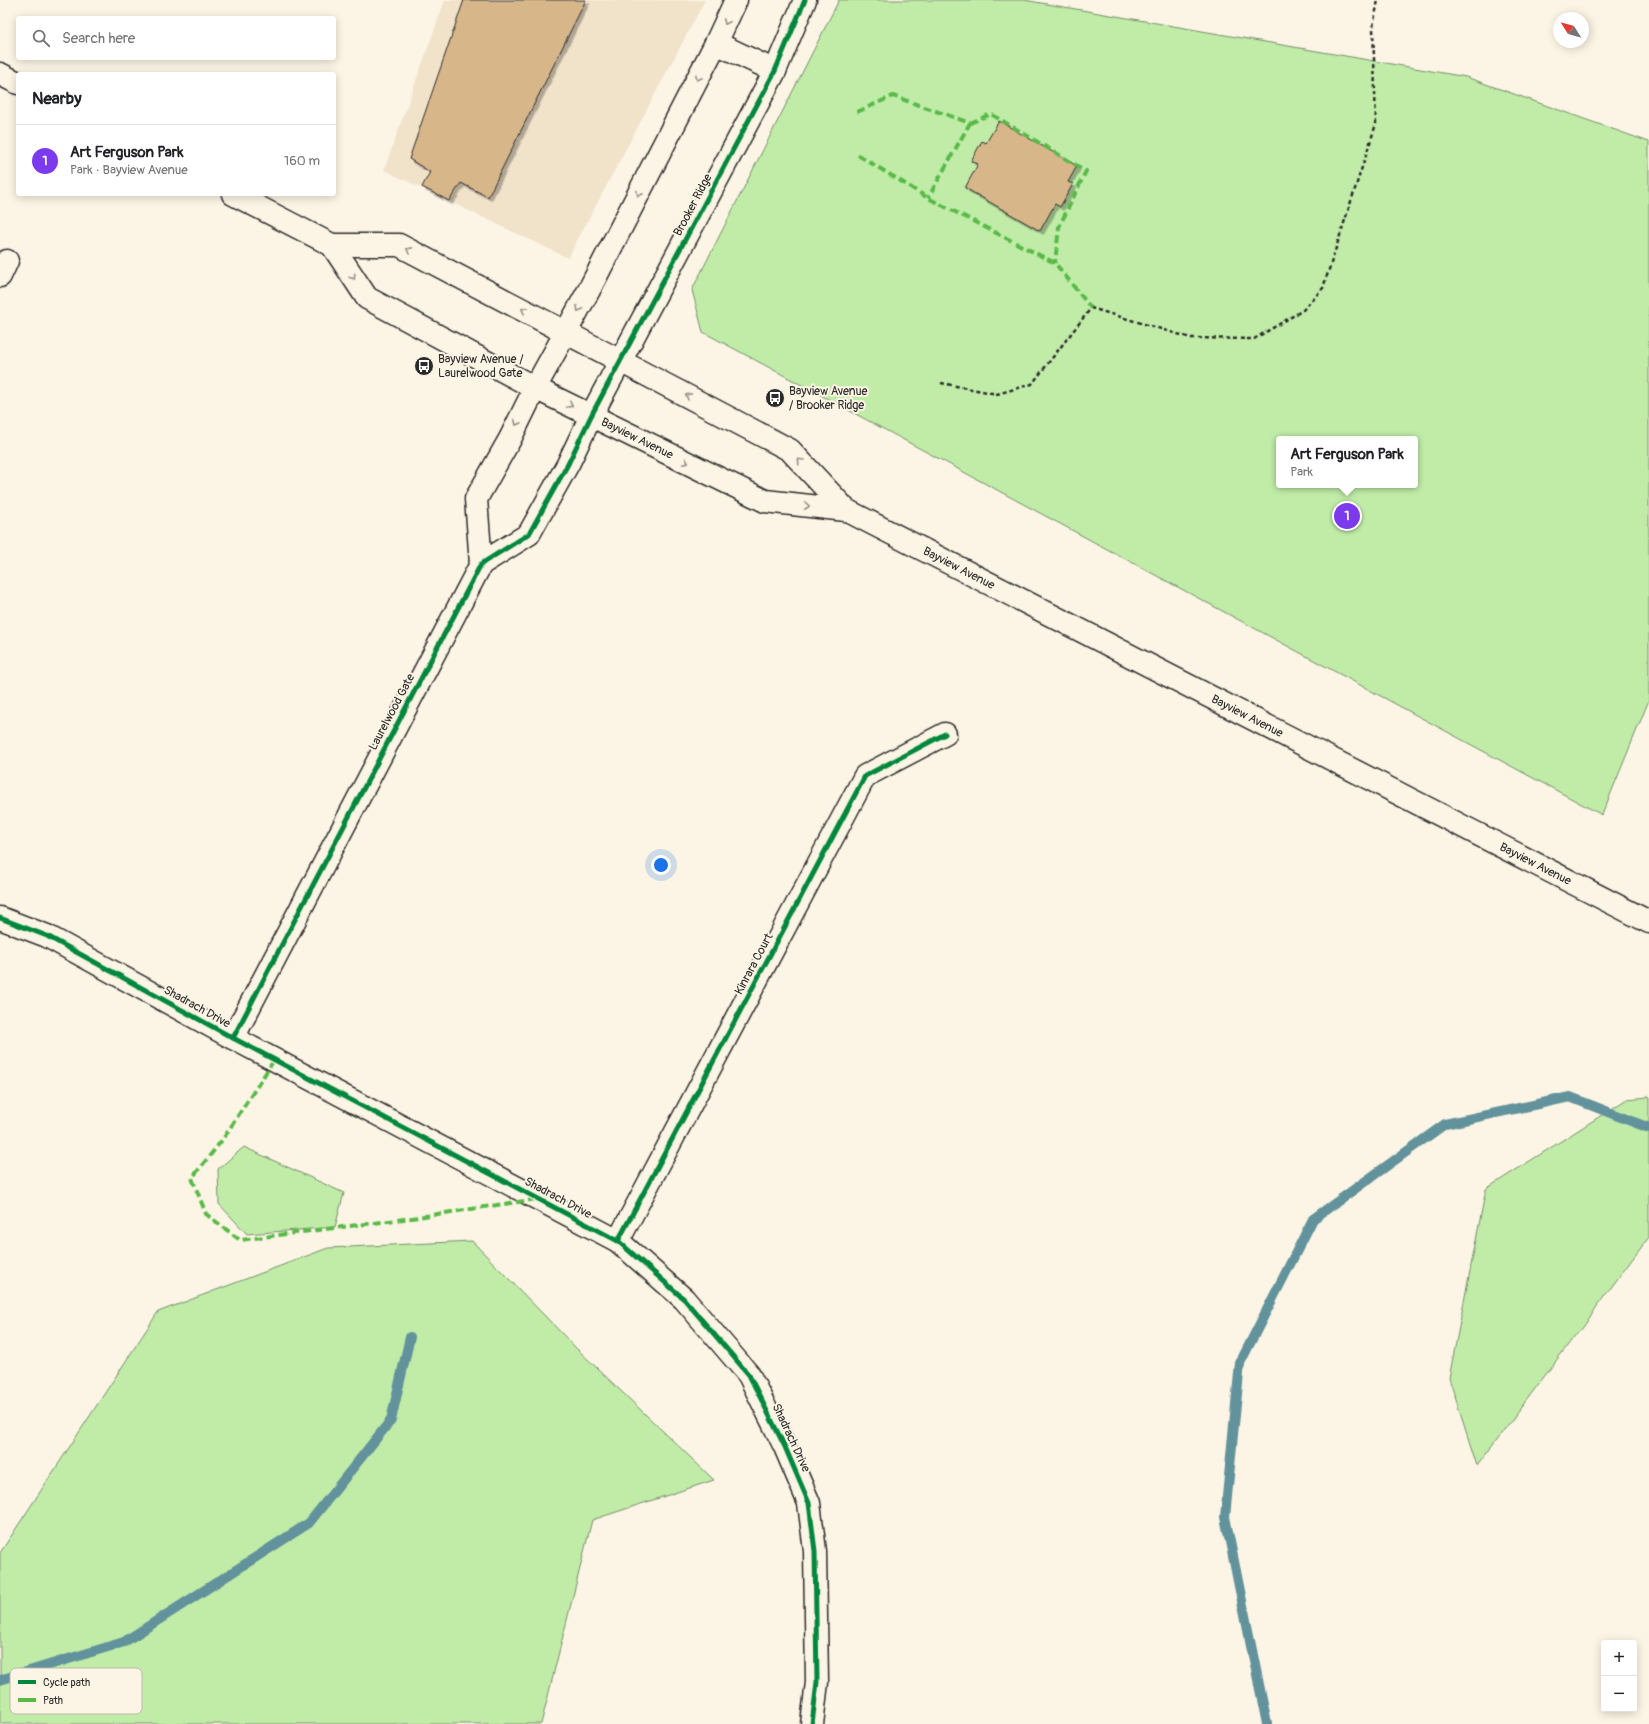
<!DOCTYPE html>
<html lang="en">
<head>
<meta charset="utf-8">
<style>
	:root { --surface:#fff; --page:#f2f2f2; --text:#202124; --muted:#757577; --line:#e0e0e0; --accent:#7c3aed }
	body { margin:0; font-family:Pangolin,sans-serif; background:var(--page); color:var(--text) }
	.controls { position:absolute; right:12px; bottom:12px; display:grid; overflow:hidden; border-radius:4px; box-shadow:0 2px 10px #0003 }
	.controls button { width:36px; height:36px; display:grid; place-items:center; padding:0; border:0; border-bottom:1px solid var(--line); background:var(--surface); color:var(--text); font:20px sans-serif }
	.compass { position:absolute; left:1553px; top:12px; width:36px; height:36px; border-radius:50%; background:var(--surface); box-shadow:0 2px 10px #0003; rotate:307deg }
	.you { position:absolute; left:661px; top:865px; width:14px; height:14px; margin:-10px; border:3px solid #fff; border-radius:50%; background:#1a73e8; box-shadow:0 0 0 6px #1a73e833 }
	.badge { display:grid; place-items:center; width:26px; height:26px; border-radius:50%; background:var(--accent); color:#fff; font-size:13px; font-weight:700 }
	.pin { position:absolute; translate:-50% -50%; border:2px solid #fff; box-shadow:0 1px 4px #0006 }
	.popup { position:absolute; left:1276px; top:436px; width:142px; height:52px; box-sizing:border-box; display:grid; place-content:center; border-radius:4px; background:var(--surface); filter:drop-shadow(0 1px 3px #0005); font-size:13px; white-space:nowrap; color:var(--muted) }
	.popup b { font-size:15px; color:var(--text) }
	.popup::after { content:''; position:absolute; left:50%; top:100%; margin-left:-8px; border:8px solid transparent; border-top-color:var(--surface) }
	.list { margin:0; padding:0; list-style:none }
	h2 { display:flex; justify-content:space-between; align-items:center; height:52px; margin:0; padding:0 16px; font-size:17px }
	h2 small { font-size:13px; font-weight:400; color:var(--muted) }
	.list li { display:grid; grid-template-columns:26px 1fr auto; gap:12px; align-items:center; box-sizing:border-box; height:72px; padding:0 16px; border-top:1px solid var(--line) }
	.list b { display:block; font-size:15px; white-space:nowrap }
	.list p { margin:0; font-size:13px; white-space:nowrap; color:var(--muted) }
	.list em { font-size:13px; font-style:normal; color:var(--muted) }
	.icon { flex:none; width:22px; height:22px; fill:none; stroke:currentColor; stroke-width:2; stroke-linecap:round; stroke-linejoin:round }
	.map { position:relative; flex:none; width:1649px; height:1724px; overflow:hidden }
	.search { position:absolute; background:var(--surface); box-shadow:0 2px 10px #0003; left:16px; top:16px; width:320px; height:44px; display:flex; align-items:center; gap:10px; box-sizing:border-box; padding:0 14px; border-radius:4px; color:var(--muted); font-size:15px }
	.panel { position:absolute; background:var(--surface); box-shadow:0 2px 10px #0003; left:16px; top:72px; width:320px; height:124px; border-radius:4px }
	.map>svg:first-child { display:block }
	.built { fill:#f1e2ca }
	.green { fill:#c0eca8; stroke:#768c6a; fill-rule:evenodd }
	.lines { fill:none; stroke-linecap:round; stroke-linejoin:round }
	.stream { stroke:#62929b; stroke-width:10 }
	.building { fill:#d7b78a; stroke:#2b2b2b; filter:url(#shadow) }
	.minor-casing { stroke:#2b2b2b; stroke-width:25 }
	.primary-casing { stroke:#2b2b2b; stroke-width:25 }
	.path { stroke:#2b2b2b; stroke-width:2.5; stroke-dasharray:4 3; stroke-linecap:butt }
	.minor { stroke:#fcf5e5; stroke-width:22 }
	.primary { stroke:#fcf5e5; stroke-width:22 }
	.quiet { stroke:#58b947; stroke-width:4; stroke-dasharray:8 4; stroke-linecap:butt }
	.cycleway-casing { stroke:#fcf5e5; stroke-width:8 }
	.cycleway { stroke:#00873e; stroke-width:5 }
	.oneway { stroke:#949088 }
	.labels { text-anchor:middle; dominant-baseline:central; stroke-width:4; stroke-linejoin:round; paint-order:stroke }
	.street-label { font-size:12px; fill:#2b2b2b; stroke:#fcf5e5 }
	.poi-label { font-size:12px; fill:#2b2b2b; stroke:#fcf5e5; text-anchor:start }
	.key { fill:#fcf5e5; stroke:#bdb8ad; stroke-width:1 }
	.key-label { font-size:11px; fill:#2b2b2b }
</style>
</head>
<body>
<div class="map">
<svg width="1649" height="1724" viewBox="0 0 1649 1724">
	<defs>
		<filter id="shadow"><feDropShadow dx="3.5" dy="3.5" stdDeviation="0" flood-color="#0004"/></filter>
	</defs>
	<rect width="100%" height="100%" fill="#fcf5e5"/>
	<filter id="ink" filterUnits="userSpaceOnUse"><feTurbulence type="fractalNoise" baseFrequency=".025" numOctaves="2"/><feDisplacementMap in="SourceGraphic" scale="8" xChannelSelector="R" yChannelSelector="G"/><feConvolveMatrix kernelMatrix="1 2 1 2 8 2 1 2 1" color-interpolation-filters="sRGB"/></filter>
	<g filter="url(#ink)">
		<path class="built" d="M 445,0 L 705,0 L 568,258 L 384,170 Z"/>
		<g class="green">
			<path d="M 839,0 L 1024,0 L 1466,77 L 1649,142 L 1649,700 L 1602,815 L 703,332 L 692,290 ZM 1279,439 L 1415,439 L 1415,485 L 1279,485 Z"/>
			<path d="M 1649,1097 L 1649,1237 L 1477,1466 L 1449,1378 L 1486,1189 L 1627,1099 Z"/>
			<path d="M 244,1147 L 344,1193 L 335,1227 L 247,1234 L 219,1204 L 218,1169 Z"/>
			<path d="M 472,1241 L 576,1348 L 714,1480 L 592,1520 L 541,1724 L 0,1724 L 0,1553 L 158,1312 L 328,1248 Z"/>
		</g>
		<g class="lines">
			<g class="stream">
				<path d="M 0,1680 L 124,1642 L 309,1523 L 391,1420 L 410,1337"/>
				<path d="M 1267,1724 L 1225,1517 L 1240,1363 L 1313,1219 L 1445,1124 L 1570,1097 L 1649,1128"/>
			</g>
		</g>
		<g class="building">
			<path d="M 464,0 L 586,0 L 488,197 L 461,183 L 449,201 L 422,187 L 430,172 L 409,159 Z"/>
			<path d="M 999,121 L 1077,166 L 1068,182 L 1073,184 L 1060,207 L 1055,204 L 1040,231 L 965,188 L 978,164 L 971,161 L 982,141 L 986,143 Z"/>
		</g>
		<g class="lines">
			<g class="minor-casing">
				<g id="minor">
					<path d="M 716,43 L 775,71"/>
					<path d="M 0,276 L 7,261"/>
					<path d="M 481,564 L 476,499 L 510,439 L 535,388 L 589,290 L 716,43 L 736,0"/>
					<path d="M 0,918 L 47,936 L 233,1038 L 618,1241 L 684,1299 L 749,1375 L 785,1447 L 809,1503 L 815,1551 L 817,1682 L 812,1724"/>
					<path d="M 233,1038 L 481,564 L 529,534 L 568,464 L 591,416 L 775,71 L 805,0"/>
					<path d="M 618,1241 L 865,776 L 945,734"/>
				</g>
			</g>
			<g class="primary-casing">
				<g id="primary">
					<path d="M 0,74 L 18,83"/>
					<path id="s1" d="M 233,194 L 332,245 L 399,245 L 790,450 L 846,510 L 1649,922"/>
					<path id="s2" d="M 332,245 L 367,298 L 535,388 L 765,501 L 846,510"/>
				</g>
			</g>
			<path class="path" d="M 941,383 L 997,394 L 1032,384 L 1091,308 L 1191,338 L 1254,339 L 1303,310 L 1323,288 L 1376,124 L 1373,27 L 1378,0"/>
			<use href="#minor" class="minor"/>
			<use href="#primary" class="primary"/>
			<g class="quiet">
				<path d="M 857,112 L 893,96 L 970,123 L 928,198"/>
				<path d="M 970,123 L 991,114 L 1086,171 L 1059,227 L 1055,263"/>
				<path d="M 858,155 L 928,198 L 1055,263 L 1091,308"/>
				<path d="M 274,1060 L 223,1139 L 192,1178 L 206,1214 L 240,1240 L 412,1218 L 537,1199"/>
			</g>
			<g class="cycleway-casing">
				<g id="cycleway">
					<path d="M 0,918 L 47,936 L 233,1038 L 618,1241 L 684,1299 L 749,1375 L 785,1447 L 809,1503 L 815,1551 L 817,1682 L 812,1724"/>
					<path d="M 233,1038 L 481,564 L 529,534 L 568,464 L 591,416 L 775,71 L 805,0"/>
					<path d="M 618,1241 L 865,776 L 945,734"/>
				</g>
			</g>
			<use href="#cycleway" class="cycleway"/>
		</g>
		<defs><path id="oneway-chevron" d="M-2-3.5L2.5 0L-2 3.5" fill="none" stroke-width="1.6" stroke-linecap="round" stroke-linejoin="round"/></defs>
		<g class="oneway">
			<use href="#oneway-chevron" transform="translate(726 22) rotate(115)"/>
			<use href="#oneway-chevron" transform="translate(698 78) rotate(117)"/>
			<use href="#oneway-chevron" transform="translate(639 194) rotate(117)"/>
			<use href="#oneway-chevron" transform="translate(409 250) rotate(-152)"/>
			<use href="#oneway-chevron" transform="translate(353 277) rotate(56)"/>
			<use href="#oneway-chevron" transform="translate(579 309) rotate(119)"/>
			<use href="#oneway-chevron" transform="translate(524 310) rotate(-152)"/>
			<use href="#oneway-chevron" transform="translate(688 396) rotate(-152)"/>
			<use href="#oneway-chevron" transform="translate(570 405) rotate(26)"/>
			<use href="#oneway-chevron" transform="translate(517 423) rotate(116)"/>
			<use href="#oneway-chevron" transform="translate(800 461) rotate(-133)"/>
			<use href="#oneway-chevron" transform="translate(686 462) rotate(26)"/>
			<use href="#oneway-chevron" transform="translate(807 506) rotate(6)"/>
		</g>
	</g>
	<defs>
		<g id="bus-disc" transform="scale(1)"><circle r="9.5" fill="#2b2b2b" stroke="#fcf5e5"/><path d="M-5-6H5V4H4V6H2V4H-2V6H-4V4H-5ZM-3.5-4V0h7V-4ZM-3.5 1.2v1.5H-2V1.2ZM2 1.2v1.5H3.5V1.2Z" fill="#fff"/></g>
	</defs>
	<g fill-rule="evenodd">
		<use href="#bus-disc" x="424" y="366"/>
		<use href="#bus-disc" x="775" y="398"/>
	</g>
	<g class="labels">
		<g class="street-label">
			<text transform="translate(693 205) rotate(-62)">Brooker Ridge</text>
			<text stroke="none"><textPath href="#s2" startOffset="368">Bayview Avenue</textPath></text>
			<text stroke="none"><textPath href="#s1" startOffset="829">Bayview Avenue</textPath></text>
			<text transform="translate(392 712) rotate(-62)">Laurelwood Gate</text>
			<text stroke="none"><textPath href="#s1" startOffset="1153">Bayview Avenue</textPath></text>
			<text stroke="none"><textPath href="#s1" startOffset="1477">Bayview Avenue</textPath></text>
			<text transform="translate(754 964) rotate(-62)">Kinrara Court</text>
			<text transform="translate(197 1007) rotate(29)">Shadrach Drive</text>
			<text transform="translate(558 1198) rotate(28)">Shadrach Drive</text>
			<text transform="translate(791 1438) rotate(65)">Shadrach Drive</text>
		</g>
		<g class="poi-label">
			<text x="438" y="359">Bayview Avenue /<tspan x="438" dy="14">Laurelwood Gate</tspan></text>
			<text x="789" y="391">Bayview Avenue<tspan x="789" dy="14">/ Brooker Ridge</tspan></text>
		</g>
	</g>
	<rect x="10" y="1668" width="132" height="46" rx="6" class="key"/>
	<rect x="18" y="1680" width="18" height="4" fill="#00873e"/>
	<rect x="18" y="1698" width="18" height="4" fill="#58b947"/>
	<g class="key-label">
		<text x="43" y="1686">Cycle path</text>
		<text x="43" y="1704">Path</text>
	</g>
</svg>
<div class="controls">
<button>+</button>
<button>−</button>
</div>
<svg class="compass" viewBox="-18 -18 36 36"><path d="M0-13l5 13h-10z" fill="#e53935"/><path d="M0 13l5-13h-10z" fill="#757577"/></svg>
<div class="you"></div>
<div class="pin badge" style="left:1347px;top:516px">1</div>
<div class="popup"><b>Art Ferguson Park</b>Park</div>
<div class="search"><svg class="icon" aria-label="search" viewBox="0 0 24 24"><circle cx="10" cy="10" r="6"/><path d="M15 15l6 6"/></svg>Search here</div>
<section class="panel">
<h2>Nearby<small></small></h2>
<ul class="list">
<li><span class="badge">1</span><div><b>Art Ferguson Park</b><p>Park · Bayview Avenue</p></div><em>160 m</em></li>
</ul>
</section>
</div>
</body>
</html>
